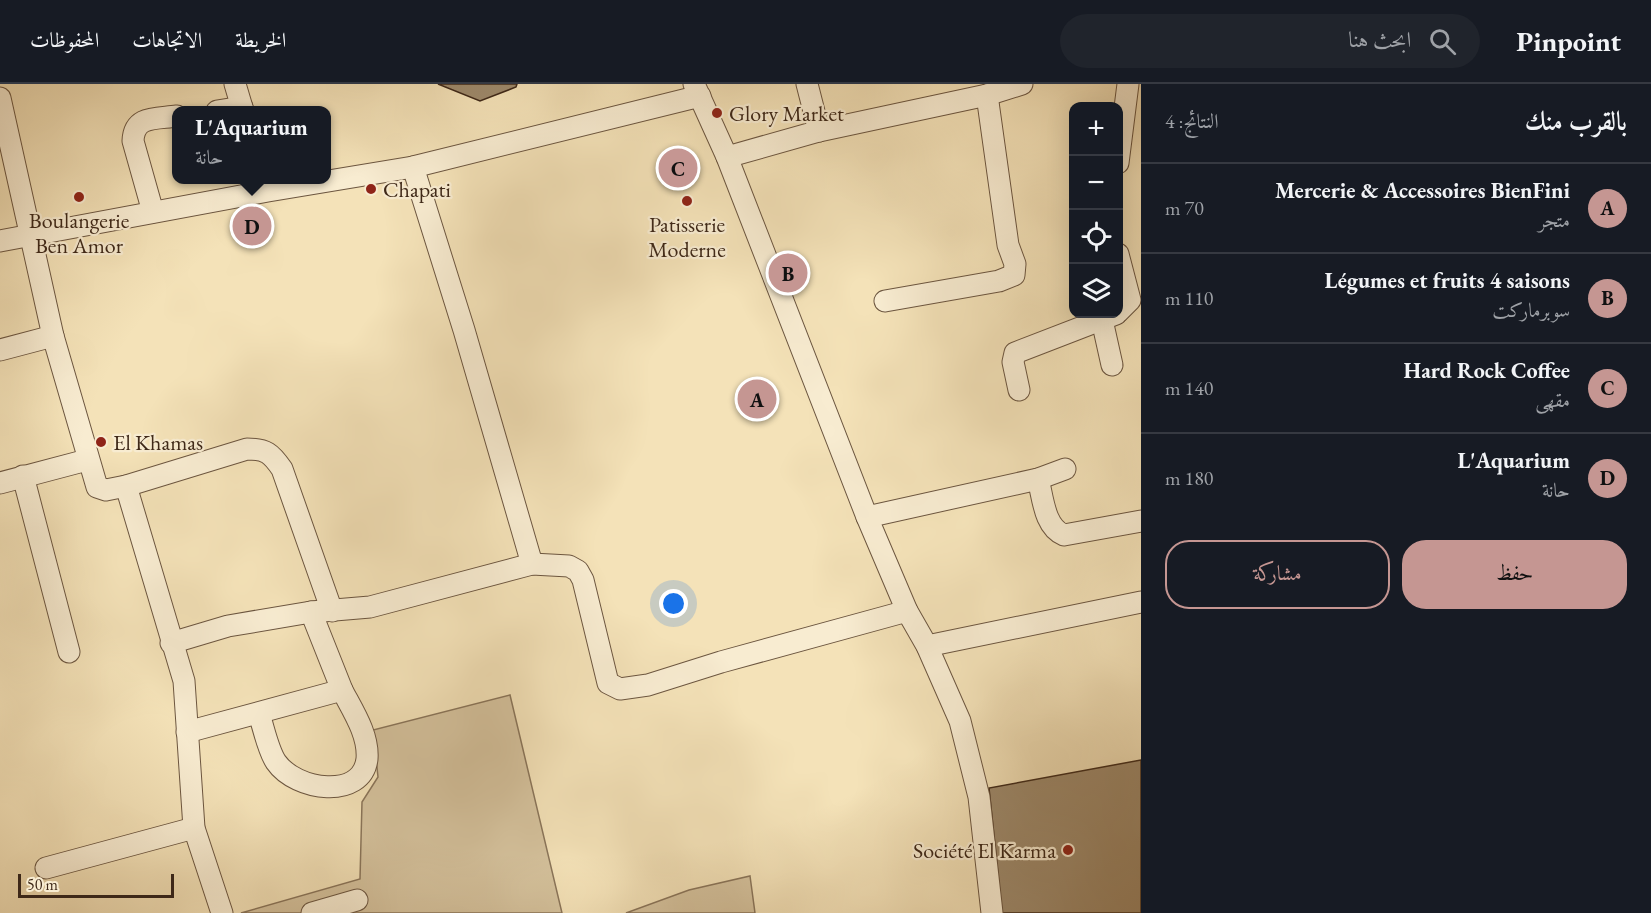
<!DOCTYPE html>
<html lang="ar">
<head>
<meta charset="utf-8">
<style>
	:root { --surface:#171b24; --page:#20242c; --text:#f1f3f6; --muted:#9ea1a6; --line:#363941; --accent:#c59692 }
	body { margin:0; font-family:"EB Garamond",Amiri,serif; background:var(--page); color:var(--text); direction:rtl }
	.controls { position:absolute; right:18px; top:18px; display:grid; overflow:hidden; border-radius:12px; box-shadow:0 6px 24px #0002 }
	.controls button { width:54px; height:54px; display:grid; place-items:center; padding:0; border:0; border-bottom:2px solid var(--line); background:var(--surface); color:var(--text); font:30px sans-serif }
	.scale { position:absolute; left:18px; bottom:15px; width:156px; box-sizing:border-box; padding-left:6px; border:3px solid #3e2818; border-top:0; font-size:16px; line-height:21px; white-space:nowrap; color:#3e2818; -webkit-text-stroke:4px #f8ecd1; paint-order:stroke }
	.you { position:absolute; left:674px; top:520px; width:21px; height:21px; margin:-15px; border:4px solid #fff; border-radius:50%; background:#1a73e8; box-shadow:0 0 0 9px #1a73e833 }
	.badge { display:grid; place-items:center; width:39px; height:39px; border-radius:50%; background:var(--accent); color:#111; font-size:20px; font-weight:700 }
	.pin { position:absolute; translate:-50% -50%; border:3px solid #fff; box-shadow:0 2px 6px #0006 }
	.popup { position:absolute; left:172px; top:22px; width:159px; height:78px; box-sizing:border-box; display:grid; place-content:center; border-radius:12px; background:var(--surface); filter:drop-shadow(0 2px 4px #0005); font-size:20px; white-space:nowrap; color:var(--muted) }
	.popup b { font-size:22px; color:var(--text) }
	.popup::after { content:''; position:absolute; left:50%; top:100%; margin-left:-12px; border:12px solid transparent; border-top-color:var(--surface) }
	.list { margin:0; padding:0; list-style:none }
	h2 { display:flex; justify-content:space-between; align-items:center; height:78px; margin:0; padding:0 24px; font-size:26px }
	h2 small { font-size:20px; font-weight:400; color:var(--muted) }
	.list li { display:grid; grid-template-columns:39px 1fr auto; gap:18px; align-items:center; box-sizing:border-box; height:90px; padding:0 24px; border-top:2px solid var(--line) }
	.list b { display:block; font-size:22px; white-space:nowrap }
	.list p { margin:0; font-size:20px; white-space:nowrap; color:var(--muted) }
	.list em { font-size:20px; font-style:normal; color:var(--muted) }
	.actions { display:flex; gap:12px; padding:18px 24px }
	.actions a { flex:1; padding:14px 0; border:2px solid var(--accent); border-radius:24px; text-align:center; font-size:21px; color:var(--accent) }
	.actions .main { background:var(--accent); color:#111 }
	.icon { flex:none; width:33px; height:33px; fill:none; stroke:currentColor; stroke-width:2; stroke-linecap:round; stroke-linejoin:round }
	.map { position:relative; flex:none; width:1141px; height:829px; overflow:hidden; direction:ltr }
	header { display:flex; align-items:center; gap:36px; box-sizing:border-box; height:84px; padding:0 30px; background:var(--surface); border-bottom:2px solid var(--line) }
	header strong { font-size:28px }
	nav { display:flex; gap:33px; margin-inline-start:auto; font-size:21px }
	.search { width:420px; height:54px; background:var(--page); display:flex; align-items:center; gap:15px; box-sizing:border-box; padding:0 21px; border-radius:33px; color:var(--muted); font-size:22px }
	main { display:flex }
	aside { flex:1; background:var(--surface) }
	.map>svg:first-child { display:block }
	.green { fill:#d5c29d; stroke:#8a755a; stroke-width:1.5 }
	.building { fill:#9d896b; stroke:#3e2818; stroke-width:1.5 }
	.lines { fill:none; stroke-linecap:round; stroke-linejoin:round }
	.minor-casing { stroke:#6c5640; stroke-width:23 }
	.minor { stroke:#f8ecd1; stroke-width:21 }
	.poi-dot { fill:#8f2418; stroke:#f8ecd1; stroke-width:2 }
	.labels { text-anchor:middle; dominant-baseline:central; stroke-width:4.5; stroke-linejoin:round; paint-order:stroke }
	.poi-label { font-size:22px; fill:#3e2818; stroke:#f8ecd1; text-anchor:start }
</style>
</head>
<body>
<header>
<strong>Pinpoint</strong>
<div class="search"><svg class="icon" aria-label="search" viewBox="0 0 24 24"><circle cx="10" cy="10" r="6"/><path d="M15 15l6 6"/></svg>ابحث هنا</div>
<nav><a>الخريطة</a><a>الاتجاهات</a><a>المحفوظات</a></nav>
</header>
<main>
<aside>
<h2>بالقرب منك<small>النتائج: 4</small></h2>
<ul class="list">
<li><span class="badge">A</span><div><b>Mercerie &amp; Accessoires BienFini</b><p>متجر</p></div><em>70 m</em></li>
<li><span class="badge">B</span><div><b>Légumes et fruits 4 saisons</b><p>سوبرماركت</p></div><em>110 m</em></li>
<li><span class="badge">C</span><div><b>Hard Rock Coffee</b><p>مقهى</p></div><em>140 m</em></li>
<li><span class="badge">D</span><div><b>L'Aquarium</b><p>حانة</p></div><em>180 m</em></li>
</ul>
<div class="actions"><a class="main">حفظ</a><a>مشاركة</a></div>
</aside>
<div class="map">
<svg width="1141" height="829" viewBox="0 0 1141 829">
	<rect width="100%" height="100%" fill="#f4e2b8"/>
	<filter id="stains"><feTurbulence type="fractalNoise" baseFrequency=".00333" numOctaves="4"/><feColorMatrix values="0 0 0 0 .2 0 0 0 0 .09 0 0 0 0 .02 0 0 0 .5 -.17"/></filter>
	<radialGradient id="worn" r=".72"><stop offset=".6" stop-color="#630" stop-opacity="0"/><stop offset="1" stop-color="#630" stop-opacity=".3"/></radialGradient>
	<g class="green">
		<path d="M 510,611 L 562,829 L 241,829 L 360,795 L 362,718 L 378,693 L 373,646 Z"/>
		<path d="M 750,792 L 755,829 L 626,829 L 689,806 Z"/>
	</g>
	<g class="building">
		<path d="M 438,0 L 517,0 L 516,3 L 480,17 Z"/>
		<path d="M 1141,676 L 1141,829 L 1002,829 L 989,704 Z"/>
	</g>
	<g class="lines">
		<g class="minor-casing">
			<g id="minor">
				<path d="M 235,0 L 243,27"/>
				<path d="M 694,0 L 727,73 L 867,433 L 907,527 L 927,562 L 960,637 L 979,713 L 992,829"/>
				<path d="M 807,0 L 819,47"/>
				<path d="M 0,14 L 53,252 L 97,403 L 106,406 L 126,402 L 247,365 C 266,365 271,369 282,385 L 332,527"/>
				<path d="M 217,27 L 242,23"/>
				<path d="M 727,73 L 819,47 L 987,11 L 1022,0"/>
				<path d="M 1118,79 L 1128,0"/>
				<path d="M 413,83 L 464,246 L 532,480"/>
				<path d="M 153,128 L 133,57 C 134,31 156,35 177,32"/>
				<path d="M 0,157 L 268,107 L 413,83 L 700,12"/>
				<path d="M 1118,170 L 1130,216 L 1118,228"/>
				<path d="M 885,217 L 999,197 L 1014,191 L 1015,180 L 1008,161 L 987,11"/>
				<path d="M 1102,236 L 1112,281"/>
				<path d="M 0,266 L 53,252"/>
				<path d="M 1019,306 L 1013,278 L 1015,269 L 1116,230"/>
				<path d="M 23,392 L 69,568"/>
				<path d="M 1038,395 C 1043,413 1044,443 1064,451 L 1141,437"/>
				<path d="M 0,399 L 87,376"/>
				<path d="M 126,402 L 184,597 L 194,744 L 222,829"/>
				<path d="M 867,433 L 1038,395 L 1065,385"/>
				<path d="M 311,528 L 370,523 L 532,480 L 569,482 L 578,487 L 583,496 L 608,599 L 620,605 L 648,601 L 721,578 L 907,527"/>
				<path d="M 171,559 L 228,542 L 311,528 L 342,606 L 187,648"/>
				<path d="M 927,562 L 1141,518"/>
				<path d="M 259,630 C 264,645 268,666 276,678 C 296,707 362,716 367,675 C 369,651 353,627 342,606"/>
				<path d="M 46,784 L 194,744"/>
				<path d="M 312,829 L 357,816"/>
			</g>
		</g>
		<use href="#minor" class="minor"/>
	</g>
	<g class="poi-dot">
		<circle cx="717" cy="29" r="6"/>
		<circle cx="371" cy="105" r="6"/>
		<circle cx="79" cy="113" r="6"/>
		<circle cx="687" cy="117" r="6"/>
		<circle cx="101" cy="358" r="6"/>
		<circle cx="1068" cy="766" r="6"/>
	</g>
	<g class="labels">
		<g class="poi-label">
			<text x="729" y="29">Glory Market</text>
			<text x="383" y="105">Chapati</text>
			<text x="79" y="136" text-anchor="middle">Boulangerie<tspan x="79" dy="25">Ben Amor</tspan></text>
			<text x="687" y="140" text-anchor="middle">Patisserie<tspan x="687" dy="25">Moderne</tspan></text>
			<text x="113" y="358">El Khamas</text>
			<text x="1056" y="766" text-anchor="end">Société El Karma</text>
		</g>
	</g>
	<rect width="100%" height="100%" filter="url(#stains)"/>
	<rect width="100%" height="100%" fill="url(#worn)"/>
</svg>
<div class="controls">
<button>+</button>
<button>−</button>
<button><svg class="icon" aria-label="locate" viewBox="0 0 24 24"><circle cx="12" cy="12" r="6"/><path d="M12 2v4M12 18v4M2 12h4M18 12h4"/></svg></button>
<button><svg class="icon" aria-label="layers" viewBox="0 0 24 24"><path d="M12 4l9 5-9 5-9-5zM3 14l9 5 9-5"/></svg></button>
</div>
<div class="scale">50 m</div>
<div class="you"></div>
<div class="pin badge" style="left:757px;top:315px">A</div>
<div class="pin badge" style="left:788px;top:189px">B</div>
<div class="pin badge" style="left:678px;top:84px">C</div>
<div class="pin badge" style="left:252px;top:142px">D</div>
<div class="popup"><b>L'Aquarium</b>حانة</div>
</div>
</main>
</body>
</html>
